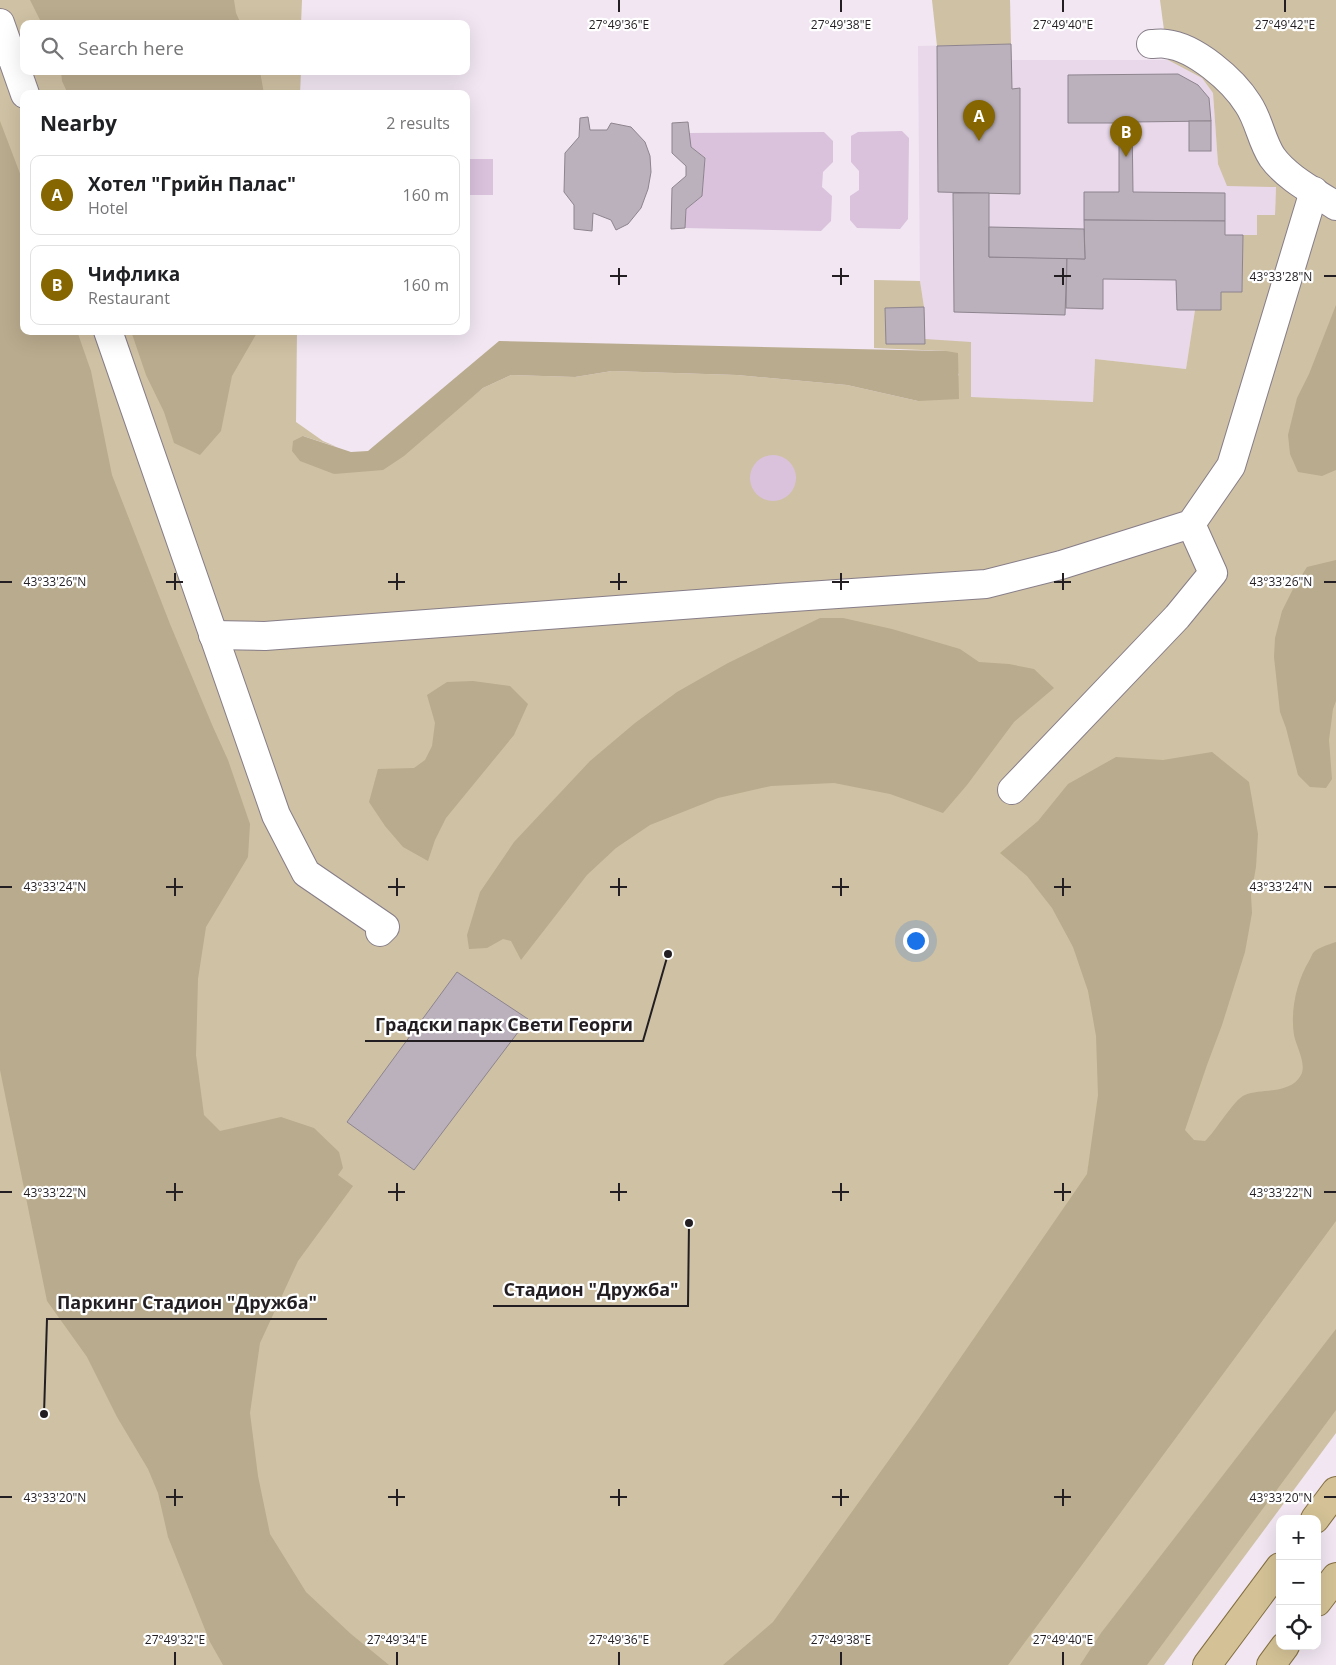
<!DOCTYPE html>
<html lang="en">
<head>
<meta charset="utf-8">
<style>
	:root { --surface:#fff; --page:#f6f6f6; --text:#202124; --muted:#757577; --line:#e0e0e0; --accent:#856600 }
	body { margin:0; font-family:"Open Sans",sans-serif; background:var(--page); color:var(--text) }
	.controls { position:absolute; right:15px; bottom:15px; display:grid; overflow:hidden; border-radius:10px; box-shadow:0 5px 20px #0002 }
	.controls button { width:45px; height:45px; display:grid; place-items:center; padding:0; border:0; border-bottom:1px solid var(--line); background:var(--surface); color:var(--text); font:25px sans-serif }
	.you { position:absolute; left:915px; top:940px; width:18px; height:18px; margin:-12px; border:4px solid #fff; border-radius:50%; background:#1a73e8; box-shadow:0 0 0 8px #1a73e833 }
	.badge { display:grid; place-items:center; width:32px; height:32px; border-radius:50%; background:var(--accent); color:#fff; font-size:16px; font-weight:700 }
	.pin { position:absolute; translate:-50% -41px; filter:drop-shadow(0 1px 2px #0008) }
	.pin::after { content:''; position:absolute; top:26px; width:18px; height:15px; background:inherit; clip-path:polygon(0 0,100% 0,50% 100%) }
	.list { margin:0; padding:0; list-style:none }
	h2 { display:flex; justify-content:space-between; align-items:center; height:65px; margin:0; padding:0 20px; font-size:21px }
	h2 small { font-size:16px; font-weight:400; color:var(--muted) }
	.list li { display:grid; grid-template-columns:32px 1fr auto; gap:15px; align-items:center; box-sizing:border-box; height:80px; margin:0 10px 10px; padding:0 10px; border:1px solid var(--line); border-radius:10px }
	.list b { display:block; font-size:19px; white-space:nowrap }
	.list p { margin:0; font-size:16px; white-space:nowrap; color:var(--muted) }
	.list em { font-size:16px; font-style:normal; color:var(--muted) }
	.icon { flex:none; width:28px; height:28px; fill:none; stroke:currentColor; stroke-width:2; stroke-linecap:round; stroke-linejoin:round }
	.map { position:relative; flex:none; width:1336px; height:1665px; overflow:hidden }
	.search { position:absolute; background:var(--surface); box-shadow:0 5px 20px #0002; left:20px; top:20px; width:450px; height:55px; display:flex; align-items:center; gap:12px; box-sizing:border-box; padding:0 18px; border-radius:10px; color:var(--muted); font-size:19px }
	.panel { position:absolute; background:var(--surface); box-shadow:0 5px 20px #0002; left:20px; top:90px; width:450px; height:245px; border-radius:10px }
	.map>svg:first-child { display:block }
	.built { fill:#e8d8ea }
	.green { fill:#cfc1a3 }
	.forest { fill:#b9ab8d }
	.water { fill:#dac2dd }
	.building { fill:#bbb1bd; stroke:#8d848e }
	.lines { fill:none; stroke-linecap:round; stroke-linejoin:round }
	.minor-casing { stroke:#867d88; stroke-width:30 }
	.major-casing { stroke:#836e40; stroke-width:30 }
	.minor { stroke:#fff; stroke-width:28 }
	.major { stroke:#d4c296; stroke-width:28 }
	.ticks { fill:none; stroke:#221e22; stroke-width:2 }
	.ticks-label { font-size:12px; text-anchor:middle; fill:#221e22; stroke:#fff; stroke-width:4.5; stroke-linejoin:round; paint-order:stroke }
	.leader { fill:none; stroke:#221e22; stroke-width:2 }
	.callout-dot { fill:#221e22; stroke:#fff; stroke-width:2 }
	.callout-label { font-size:18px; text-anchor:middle; font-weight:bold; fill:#221e22; stroke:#fff; stroke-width:4.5; stroke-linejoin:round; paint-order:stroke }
</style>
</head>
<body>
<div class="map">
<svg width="1336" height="1665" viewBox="0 0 1336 1665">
	<rect width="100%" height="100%" fill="#f1e6f2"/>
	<path class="built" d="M 1011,44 L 1011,60 L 1168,60 L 1202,78 L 1213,93 L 1218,164 L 1276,186 L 1275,215 L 1257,215 L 1257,235 L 1242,282 L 1242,292 L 1195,310 L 1186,369 L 1095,359 L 1093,402 L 971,397 L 925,339 L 924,307 L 920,281 L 918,46 Z"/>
	<g class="green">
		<path d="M 0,0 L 302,0 L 301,24 L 24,24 L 24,71 L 301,71 L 300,94 L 24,94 L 24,331 L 297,331 L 296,422 L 323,441 L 337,447 L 303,436 L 334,474 L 460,407 L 483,388 L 511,375 L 575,377 L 612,371 L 737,375 L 847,385 L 918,401 L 959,375 L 946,351 L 874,348 L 874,280 L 920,281 L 924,307 L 925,339 L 971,342 L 971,397 L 1093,402 L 1095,359 L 1186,369 L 1195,310 L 1221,292 L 1242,292 L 1243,235 L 1257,235 L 1257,215 L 1275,215 L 1276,187 L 1227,186 L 1218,164 L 1213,93 L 1202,78 L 1168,60 L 1160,0 L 1336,0 L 1336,1433 L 1164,1665 L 0,1665 Z"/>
		<path d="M 932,0 L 1010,0 L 1011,44 L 937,46 Z"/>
	</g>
	<g class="forest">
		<path d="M 30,0 L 234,0 L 236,13 L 241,24 L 42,24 Z"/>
		<path d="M 61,71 L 260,71 L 264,94 L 68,94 L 62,81 Z"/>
		<path d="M 0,121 L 24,184 L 24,331 L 77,331 L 91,371 L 112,475 L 170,624 L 213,727 L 228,760 L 250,824 L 248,857 L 206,927 L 198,979 L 196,1055 L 204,1115 L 220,1131 L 281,1117 L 314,1128 L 339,1152 L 343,1168 L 338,1175 L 353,1186 L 298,1261 L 260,1343 L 250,1413 L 258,1476 L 270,1534 L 306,1592 L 351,1634 L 389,1665 L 223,1665 L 210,1642 L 168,1537 L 158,1493 L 148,1469 L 117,1417 L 87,1357 L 47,1301 L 0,1070 Z"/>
		<path d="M 1336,305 L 1336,470 L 1322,476 L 1298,472 L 1290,454 L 1288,435 L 1297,398 L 1309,374 Z"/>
		<path d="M 131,331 L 258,331 L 232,376 L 221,431 L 200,455 L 174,443 L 164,412 L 146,375 Z"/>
		<path d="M 499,341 L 946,351 L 958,353 L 959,399 L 918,401 L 847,385 L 737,375 L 612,371 L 575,377 L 511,375 L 483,388 L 404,456 L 383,470 L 334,474 L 300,461 L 292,451 L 293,441 L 303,436 L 351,452 L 368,451 Z"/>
		<path d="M 1336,560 L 1336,701 L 1333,709 L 1329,740 L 1332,779 L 1326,788 L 1310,787 L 1298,775 L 1286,728 L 1280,712 L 1274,657 L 1275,638 L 1282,611 L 1293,589 L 1307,567 Z"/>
		<path d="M 820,618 L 843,618 L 892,629 L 960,649 L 979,662 L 1009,664 L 1034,669 L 1054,688 L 1014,722 L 967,785 L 943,813 L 890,794 L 834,783 L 771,786 L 718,798 L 650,825 L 616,848 L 587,875 L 521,960 L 511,941 L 503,939 L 487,948 L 469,949 L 467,935 L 480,892 L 514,842 L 590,761 L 635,723 L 677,692 L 728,663 Z"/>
		<path d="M 473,681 L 510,686 L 528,704 L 514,735 L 446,818 L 435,840 L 428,861 L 403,847 L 385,826 L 369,802 L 378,769 L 414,768 L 425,760 L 432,746 L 435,723 L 427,695 L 447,682 Z"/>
		<path d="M 1212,752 L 1249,782 L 1258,834 L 1256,867 L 1251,895 L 1252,913 L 1245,952 L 1222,1025 L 1207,1065 L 1185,1130 L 1194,1140 L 1205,1141 C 1216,1131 1234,1099 1245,1095 C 1262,1088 1290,1095 1301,1075 C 1307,1064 1296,1046 1294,1035 C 1290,1010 1297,981 1309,961 C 1311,958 1312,953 1315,951 C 1320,947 1330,944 1336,942 L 1336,1221 L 1008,1665 L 723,1665 L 773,1622 L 919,1418 L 1087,1174 L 1098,1095 L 1096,1036 L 1088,991 L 1073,947 L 1052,908 L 1027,876 L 1000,853 L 1038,821 L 1068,784 L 1116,757 L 1163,760 Z"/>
		<path d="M 1336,1329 L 1336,1410 L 1147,1665 L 1080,1665 L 1101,1633 Z"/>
	</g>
	<g class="water">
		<path d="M 902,131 L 909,138 L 908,219 L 900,229 L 857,228 L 850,220 L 850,196 L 859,190 L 859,171 L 851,162 L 851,136 L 858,132 Z"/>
		<path d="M 824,132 L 833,141 L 833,162 L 823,172 L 822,187 L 832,196 L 831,221 L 821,231 L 685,228 L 686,209 L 702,196 L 705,158 L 691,147 L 689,133 Z"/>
		<rect x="466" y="159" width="27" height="36"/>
		<circle cx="773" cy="478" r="23"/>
	</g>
	<g class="building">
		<path d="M 1011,44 L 1012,89 L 1020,88 L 1020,194 L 938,192 L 937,46 Z"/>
		<path d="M 1178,74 L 1198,85 L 1209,98 L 1211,121 L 1132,122 L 1133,192 L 1225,193 L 1225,221 L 1084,220 L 1084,192 L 1119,192 L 1119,123 L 1068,123 L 1068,75 Z"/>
		<path d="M 588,117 L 590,130 L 607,130 L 611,123 L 631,127 L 645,142 L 650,156 L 651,172 L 648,189 L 641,208 L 628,224 L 616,230 L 611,220 L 593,213 L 592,231 L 574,229 L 574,205 L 564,192 L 565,153 L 579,137 L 580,118 Z"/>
		<rect x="1189" y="121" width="22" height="30"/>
		<path d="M 688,122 L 691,147 L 705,158 L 702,196 L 686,209 L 685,228 L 671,229 L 672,188 L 686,176 L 686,166 L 672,153 L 672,123 Z"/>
		<path d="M 953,193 L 989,193 L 989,257 L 1067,258 L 1065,315 L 954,312 Z"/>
		<path d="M 1084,220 L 1225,221 L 1225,235 L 1243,235 L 1242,292 L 1221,292 L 1221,310 L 1177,310 L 1176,280 L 1103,279 L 1103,309 L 1066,308 L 1067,258 L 1085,259 Z"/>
		<path d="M 989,227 L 1084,229 L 1085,259 L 989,257 Z"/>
		<path d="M 924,307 L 925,344 L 886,344 L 885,308 Z"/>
		<path d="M 457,972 L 528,1019 L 414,1170 L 347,1122 Z"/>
	</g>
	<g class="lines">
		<g class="minor-casing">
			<g id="minor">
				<path d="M 0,23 L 25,94"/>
				<path d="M 1151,44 C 1156,44 1161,43 1166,44 C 1195,47 1233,80 1248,104 C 1259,120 1261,140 1272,157 C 1287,178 1315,192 1336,206"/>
				<path d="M 108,331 L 276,815 L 306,873 L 385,927 L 380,932"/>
				<path d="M 213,635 L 265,636 L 778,598 L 986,584 L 1061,565 L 1191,524 L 1231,466 L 1314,191"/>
				<path d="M 1012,790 L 1177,617 L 1213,573 L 1191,524"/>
			</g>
		</g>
		<g class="major-casing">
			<g id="major">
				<path d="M 1315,1519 L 1336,1491"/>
				<path d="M 1317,1602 L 1336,1577"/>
				<path d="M 1207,1665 L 1280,1567"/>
				<path d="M 1271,1665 L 1285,1646"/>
			</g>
		</g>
		<use href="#minor" class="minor"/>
		<use href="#major" class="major"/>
	</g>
	<path class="ticks" d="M 619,0 L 619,12M 841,0 L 841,12M 1063,0 L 1063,12M 1285,0 L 1285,12M 619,268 L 619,285M 841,268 L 841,285M 1063,268 L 1063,285M 610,276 L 627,276M 832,276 L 849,276M 1054,276 L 1071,276M 1324,276 L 1336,276M 175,573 L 175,590M 397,573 L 397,590M 619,573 L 619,590M 841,573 L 841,590M 1063,573 L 1063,590M 0,582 L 12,582M 166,582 L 183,582M 388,582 L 405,582M 610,582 L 627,582M 832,582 L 849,582M 1054,582 L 1071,582M 1324,582 L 1336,582M 175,878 L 175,896M 397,878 L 397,896M 619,878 L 619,896M 841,878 L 841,896M 1063,878 L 1063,896M 0,887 L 12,887M 166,887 L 183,887M 388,887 L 405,887M 610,887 L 627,887M 832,887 L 849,887M 1054,887 L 1071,887M 1324,887 L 1336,887M 175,1183 L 175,1201M 397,1183 L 397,1201M 619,1183 L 619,1201M 841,1183 L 841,1201M 1063,1183 L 1063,1201M 0,1192 L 12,1192M 166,1192 L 183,1192M 388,1192 L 405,1192M 610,1192 L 627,1192M 832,1192 L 849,1192M 1054,1192 L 1071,1192M 1324,1192 L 1336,1192M 175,1489 L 175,1506M 397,1489 L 397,1506M 619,1489 L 619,1506M 841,1489 L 841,1506M 1063,1489 L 1063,1506M 0,1497 L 12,1497M 166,1497 L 183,1497M 388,1497 L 405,1497M 610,1497 L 627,1497M 832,1497 L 849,1497M 1054,1497 L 1071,1497M 1324,1497 L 1336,1497M 175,1652 L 175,1665M 397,1652 L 397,1665M 619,1652 L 619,1665M 841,1652 L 841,1665M 1063,1652 L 1063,1665"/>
	<g class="ticks-label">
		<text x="619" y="29">27°49'36"E</text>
		<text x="841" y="29">27°49'38"E</text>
		<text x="1063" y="29">27°49'40"E</text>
		<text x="1285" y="29">27°49'42"E</text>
		<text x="1281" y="281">43°33'28"N</text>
		<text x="55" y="586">43°33'26"N</text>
		<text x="1281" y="586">43°33'26"N</text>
		<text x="55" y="891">43°33'24"N</text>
		<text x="1281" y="891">43°33'24"N</text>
		<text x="55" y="1197">43°33'22"N</text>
		<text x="1281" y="1197">43°33'22"N</text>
		<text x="55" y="1502">43°33'20"N</text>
		<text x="1281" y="1502">43°33'20"N</text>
		<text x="175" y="1644">27°49'32"E</text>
		<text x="397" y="1644">27°49'34"E</text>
		<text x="619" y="1644">27°49'36"E</text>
		<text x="841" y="1644">27°49'38"E</text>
		<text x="1063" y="1644">27°49'40"E</text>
	</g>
	<path class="leader" d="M668 954L643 1041H365M689 1223L688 1306H493M44 1414L47 1319H327"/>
	<g class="callout-dot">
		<circle cx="668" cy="954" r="5"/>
		<circle cx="689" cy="1223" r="5"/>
		<circle cx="44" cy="1414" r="5"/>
	</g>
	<g class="callout-label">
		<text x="504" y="1031">Градски парк Свети Георги</text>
		<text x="591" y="1296">Стадион "Дружба"</text>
		<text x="187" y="1309">Паркинг Стадион "Дружба"</text>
	</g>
</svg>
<div class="controls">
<button>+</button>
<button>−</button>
<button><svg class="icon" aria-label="locate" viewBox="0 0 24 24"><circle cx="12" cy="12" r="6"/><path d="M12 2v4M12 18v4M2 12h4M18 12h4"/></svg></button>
</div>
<div class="you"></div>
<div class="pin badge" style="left:979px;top:141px">A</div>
<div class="pin badge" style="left:1126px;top:157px">B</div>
<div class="search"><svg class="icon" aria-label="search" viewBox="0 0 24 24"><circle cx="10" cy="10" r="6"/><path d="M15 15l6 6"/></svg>Search here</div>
<section class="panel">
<h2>Nearby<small>2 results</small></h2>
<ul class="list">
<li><span class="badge">A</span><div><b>Хотел &quot;Грийн Палас&quot;</b><p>Hotel</p></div><em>160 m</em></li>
<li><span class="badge">B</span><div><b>Чифлика</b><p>Restaurant</p></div><em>160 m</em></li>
</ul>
</section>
</div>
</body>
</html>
